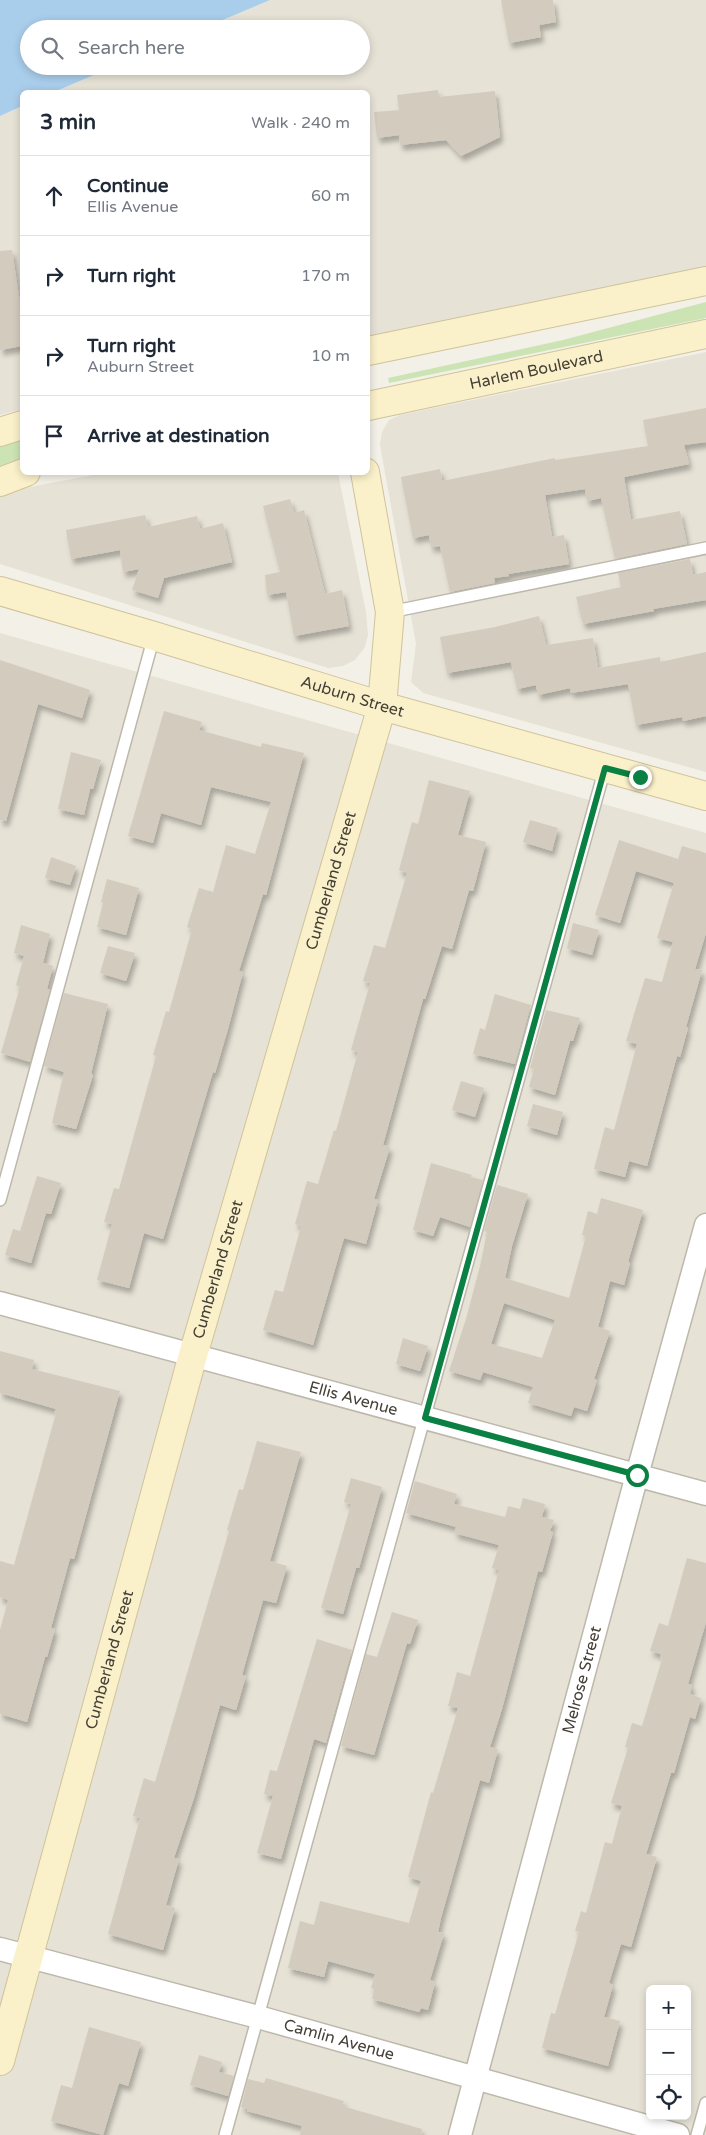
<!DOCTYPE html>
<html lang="en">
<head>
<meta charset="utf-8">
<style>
	:root { --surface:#fff; --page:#f2f2f3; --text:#1f2937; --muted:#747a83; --line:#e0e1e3 }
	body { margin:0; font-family:"Varela Round",sans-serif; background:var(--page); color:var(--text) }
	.controls { position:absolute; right:15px; bottom:15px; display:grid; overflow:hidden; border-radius:8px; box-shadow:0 2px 8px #0003 }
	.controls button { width:45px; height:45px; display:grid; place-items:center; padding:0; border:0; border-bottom:1px solid var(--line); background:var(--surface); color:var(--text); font:25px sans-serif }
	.stop { position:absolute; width:15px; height:15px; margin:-11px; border:4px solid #0b8043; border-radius:50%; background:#fff }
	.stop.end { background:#0b8043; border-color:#fff; box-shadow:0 1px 5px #0008 }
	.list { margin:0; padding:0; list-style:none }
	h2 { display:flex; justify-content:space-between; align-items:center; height:65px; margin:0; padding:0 20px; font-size:21px }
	h2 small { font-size:16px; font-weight:400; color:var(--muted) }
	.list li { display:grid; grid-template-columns:32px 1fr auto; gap:15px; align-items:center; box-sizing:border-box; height:80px; padding:0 20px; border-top:1px solid var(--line) }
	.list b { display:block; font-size:19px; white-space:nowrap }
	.list p { margin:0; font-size:16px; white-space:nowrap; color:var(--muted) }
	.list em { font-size:16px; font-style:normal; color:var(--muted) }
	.icon { flex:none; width:28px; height:28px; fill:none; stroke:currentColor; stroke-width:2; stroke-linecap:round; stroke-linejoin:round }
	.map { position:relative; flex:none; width:706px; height:2135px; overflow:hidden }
	.search { position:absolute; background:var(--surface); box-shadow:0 2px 8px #0003; left:20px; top:20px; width:350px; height:55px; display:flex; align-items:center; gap:12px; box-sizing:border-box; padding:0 18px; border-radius:28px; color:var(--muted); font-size:19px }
	.panel { position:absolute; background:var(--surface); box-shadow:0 2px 8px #0003; left:20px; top:90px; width:350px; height:385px; border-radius:8px }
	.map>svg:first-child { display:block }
	.residential { fill:#e6e2d6; fill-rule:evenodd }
	.green { fill:#cce4b4 }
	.water { fill:#a9ceeb }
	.building { fill:#d3ccbe; fill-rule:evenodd; filter:url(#shadow) }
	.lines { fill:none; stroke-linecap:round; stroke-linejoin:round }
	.lane-casing { stroke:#bdb8ab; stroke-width:14 }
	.street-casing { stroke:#bdb8ab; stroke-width:25 }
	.secondary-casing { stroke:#cfc39b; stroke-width:30 }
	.lane { stroke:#fff; stroke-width:11 }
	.street { stroke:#fff; stroke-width:22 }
	.secondary { stroke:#faf0ca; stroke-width:28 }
	.route { stroke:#0b8043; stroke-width:6 }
	.labels { text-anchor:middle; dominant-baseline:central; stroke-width:4; stroke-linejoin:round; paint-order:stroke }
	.street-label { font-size:16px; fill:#454037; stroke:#fff }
</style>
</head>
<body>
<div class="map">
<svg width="706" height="2135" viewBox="0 0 706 2135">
	<defs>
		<filter id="shadow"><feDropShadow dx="3" dy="5.5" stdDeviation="2.5" flood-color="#0004"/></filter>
	</defs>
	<rect width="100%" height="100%" fill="#f3f0e8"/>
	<g class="residential">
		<path d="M 270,0 L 706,0 L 706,268 L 368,338 L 368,92 L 54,92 L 115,66 L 361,66 L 361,29 L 201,29 Z"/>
		<path d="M 22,106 L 22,409 L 0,415 L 0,116 Z"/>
		<path d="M 706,352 L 706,772 L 423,693 L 411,682 L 416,644 L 380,445 L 382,432 L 389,420 L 400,415 Z"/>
		<path d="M 104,473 L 338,473 L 366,612 L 368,635 L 365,647 L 355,660 L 343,666 L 328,668 L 0,564 L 0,496 L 19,489 Z"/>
		<path d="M 0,633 L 706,833 L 706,2135 L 0,2135 ZM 650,1989 L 687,1989 L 687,2116 L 650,2116 Z"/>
	</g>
	<g class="green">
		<path d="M 706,302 L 706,318 L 389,383 L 388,378 L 563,340 Z"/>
		<path d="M 22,439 L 22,461 L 0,467 L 0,447 Z"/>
	</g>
	<path class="water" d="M 0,0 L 270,0 L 201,29 L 29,29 L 29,66 L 115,66 L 54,92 L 22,92 L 22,106 L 0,116 Z"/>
	<g class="building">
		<path d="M 501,0 L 553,0 L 556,22 L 539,25 L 541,37 L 509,43 Z"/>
		<path d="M 438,90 L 439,97 L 495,91 L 500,137 L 461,156 L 446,140 L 400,145 L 399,135 L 377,138 L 374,112 L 399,110 L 397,95 Z"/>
		<path d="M 12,250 L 22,316 L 22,346 L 0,350 L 0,251 Z"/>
		<path d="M 706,408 L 706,442 L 684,445 L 689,464 L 624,477 L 631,520 L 680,511 L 687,544 L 615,559 L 601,498 L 587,501 L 585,489 L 545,495 L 552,537 L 564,535 L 569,564 L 508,574 L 509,576 L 494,578 L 495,583 L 450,592 L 440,546 L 431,547 L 429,535 L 413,538 L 401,477 L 440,469 L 442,481 L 555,458 L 555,460 L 648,446 L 643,420 Z"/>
		<path d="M 290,499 L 294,513 L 304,510 L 325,594 L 342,590 L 349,626 L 294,636 L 286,592 L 267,595 L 265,575 L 280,572 L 263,506 Z"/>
		<path d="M 145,515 L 148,527 L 197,516 L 200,529 L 223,523 L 232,562 L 164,578 L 158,598 L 132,590 L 139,569 L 123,572 L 120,550 L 71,559 L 66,530 Z"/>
		<path d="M 690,559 L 693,575 L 706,572 L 706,600 L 653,609 L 654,611 L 583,624 L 576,597 L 621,587 L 618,573 Z"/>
		<path d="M 539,616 L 546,645 L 593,638 L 598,668 L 660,657 L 660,662 L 706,652 L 706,716 L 683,721 L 682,717 L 636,725 L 628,684 L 571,693 L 570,688 L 538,695 L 536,685 L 517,689 L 511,662 L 447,673 L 440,637 L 495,627 Z"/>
		<path d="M 0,660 L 90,690 L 82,718 L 38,704 L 6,821 L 0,820 Z"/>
		<path d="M 164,711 L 202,722 L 199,730 L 261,747 L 262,743 L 304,753 L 266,895 L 263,894 L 239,971 L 243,972 L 228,1029 L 215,1073 L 213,1072 L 163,1239 L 144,1233 L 129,1288 L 97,1280 L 112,1224 L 104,1222 L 114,1188 L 119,1189 L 156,1056 L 153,1055 L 166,1011 L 169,1012 L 192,929 L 187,927 L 199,888 L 213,892 L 226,845 L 255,854 L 271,802 L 211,787 L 201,825 L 161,813 L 153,843 L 128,836 Z"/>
		<path d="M 71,752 L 101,760 L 93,789 L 90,789 L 84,815 L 58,809 Z"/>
		<path d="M 429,780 L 470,791 L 458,835 L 486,842 L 473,891 L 469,890 L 452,949 L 442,946 L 425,999 L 423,999 L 383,1145 L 390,1147 L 374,1199 L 378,1200 L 366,1244 L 344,1238 L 313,1345 L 263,1330 L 275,1290 L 283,1292 L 301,1226 L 295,1224 L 307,1181 L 318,1184 L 334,1130 L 336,1131 L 358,1052 L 351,1050 L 370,983 L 363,981 L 374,945 L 385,948 L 407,873 L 399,870 L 412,822 L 418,824 Z"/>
		<path d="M 530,820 L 558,828 L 552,851 L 523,842 Z"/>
		<path d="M 619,840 L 678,859 L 682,846 L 706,853 L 706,933 L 695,969 L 702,970 L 686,1027 L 688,1028 L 680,1057 L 677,1056 L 647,1166 L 629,1161 L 625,1177 L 594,1169 L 605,1127 L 614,1130 L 637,1044 L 626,1041 L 645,978 L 662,982 L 673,942 L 657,938 L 674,883 L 636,871 L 620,923 L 595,915 Z"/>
		<path d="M 51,857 L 76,866 L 70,885 L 45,878 Z"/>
		<path d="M 107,879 L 139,888 L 126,935 L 97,927 L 103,903 L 101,902 Z"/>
		<path d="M 573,923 L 599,930 L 592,955 L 567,948 Z"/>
		<path d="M 21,925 L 50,934 L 43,963 L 53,966 L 47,989 L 50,990 L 30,1062 L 1,1053 L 20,987 L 16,985 L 24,956 L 14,953 Z"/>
		<path d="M 108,946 L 135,953 L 126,981 L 100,973 Z"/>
		<path d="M 64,993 L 108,1004 L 91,1074 L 93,1075 L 76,1129 L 52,1123 L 64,1072 L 44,1066 Z"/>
		<path d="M 495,994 L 531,1005 L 515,1064 L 473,1054 L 480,1028 L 485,1030 Z"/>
		<path d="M 546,1010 L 580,1018 L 573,1041 L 570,1041 L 555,1095 L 529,1087 L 534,1069 L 530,1068 Z"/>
		<path d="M 461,1081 L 484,1088 L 475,1117 L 452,1110 Z"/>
		<path d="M 533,1104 L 563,1112 L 557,1135 L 527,1126 Z"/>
		<path d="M 431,1163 L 472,1175 L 471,1177 L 483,1180 L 470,1227 L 440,1217 L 433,1236 L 413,1230 Z"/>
		<path d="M 37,1176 L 61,1183 L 51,1214 L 46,1213 L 31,1263 L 5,1255 L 13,1229 L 20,1231 Z"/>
		<path d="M 497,1185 L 528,1194 L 512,1246 L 505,1278 L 569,1298 L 586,1236 L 582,1235 L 588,1211 L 597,1214 L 601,1198 L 643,1210 L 628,1262 L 630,1263 L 624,1285 L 610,1281 L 598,1327 L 610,1331 L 594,1379 L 597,1380 L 587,1411 L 574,1407 L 571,1416 L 528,1403 L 533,1387 L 483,1372 L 480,1380 L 449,1371 L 466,1319 L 480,1266 L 487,1232 L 484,1231 ZM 504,1303 L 555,1320 L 542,1358 L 491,1344 Z"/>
		<path d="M 403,1338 L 428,1346 L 420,1371 L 396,1364 Z"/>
		<path d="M 0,1351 L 34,1360 L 32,1369 L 120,1391 L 74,1559 L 70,1558 L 51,1628 L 55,1629 L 47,1657 L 45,1657 L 27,1722 L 0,1714 L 0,1630 L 8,1600 L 0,1597 L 0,1561 L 14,1565 L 56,1413 L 54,1413 L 56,1409 L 0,1393 Z"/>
		<path d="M 257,1441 L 301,1452 L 270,1561 L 287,1566 L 276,1603 L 263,1600 L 242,1675 L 246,1676 L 236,1710 L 220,1705 L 194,1798 L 174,1858 L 179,1859 L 166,1905 L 175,1908 L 163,1950 L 108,1934 L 140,1818 L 133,1816 L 144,1778 L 155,1782 L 229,1531 L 227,1530 L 239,1489 L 243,1490 Z"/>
		<path d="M 351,1478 L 382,1487 L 359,1568 L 356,1568 L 343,1614 L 321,1608 L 351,1504 L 344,1502 Z"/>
		<path d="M 415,1481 L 457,1494 L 454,1504 L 505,1517 L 508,1506 L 520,1509 L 523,1498 L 545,1504 L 542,1517 L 554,1520 L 550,1531 L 553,1532 L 542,1572 L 538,1571 L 502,1709 L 490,1747 L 498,1749 L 489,1783 L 480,1780 L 441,1918 L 438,1932 L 444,1933 L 430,1980 L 435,1982 L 428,2010 L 421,2008 L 419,2012 L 372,1999 L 374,1989 L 371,1988 L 375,1974 L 328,1961 L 324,1977 L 288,1968 L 300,1921 L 314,1925 L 320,1901 L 409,1923 L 421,1881 L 408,1877 L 431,1792 L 433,1793 L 458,1708 L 448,1706 L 457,1672 L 470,1676 L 499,1570 L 492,1568 L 499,1545 L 454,1533 L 456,1527 L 406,1513 Z"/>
		<path d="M 687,1558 L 706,1563 L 706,1622 L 688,1684 L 692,1685 L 690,1694 L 701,1698 L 695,1719 L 690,1717 L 674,1773 L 671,1773 L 646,1854 L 657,1857 L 631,1947 L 621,1944 L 609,1983 L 613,1985 L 604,2017 L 620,2021 L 608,2066 L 542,2048 L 551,2013 L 555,2014 L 579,1932 L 575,1931 L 581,1911 L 586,1913 L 605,1842 L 612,1844 L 622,1806 L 611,1803 L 628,1748 L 625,1747 L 632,1723 L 642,1726 L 662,1659 L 660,1659 L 661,1654 L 650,1651 L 659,1623 L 668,1626 Z"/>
		<path d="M 392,1612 L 418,1620 L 410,1644 L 407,1643 L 374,1755 L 341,1746 L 366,1654 L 377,1657 Z"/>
		<path d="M 317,1639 L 352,1650 L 326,1743 L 314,1739 L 281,1859 L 257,1853 L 273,1796 L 264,1794 L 270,1770 L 277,1771 Z"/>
		<path d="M 89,2027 L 141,2042 L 128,2086 L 119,2083 L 103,2135 L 51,2121 L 61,2085 L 72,2088 Z"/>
		<path d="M 199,2055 L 222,2062 L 219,2072 L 234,2076 L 228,2096 L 190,2085 Z"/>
		<path d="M 266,2078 L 344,2101 L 342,2106 L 422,2129 L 421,2135 L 300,2135 L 302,2126 L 247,2111 L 247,2109 L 241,2107 L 248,2079 L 264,2083 Z"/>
	</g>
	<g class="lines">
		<g class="lane-casing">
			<g id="lane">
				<path d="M 390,612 L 706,548"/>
				<path d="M 0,1200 L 154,636"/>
				<path d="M 225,2135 L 605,768"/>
				<path d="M 697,2135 L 706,2103"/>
			</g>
		</g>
		<g class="street-casing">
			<g id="street">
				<path id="s1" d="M 0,1303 L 706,1494"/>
				<path id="s2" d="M 0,1949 L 258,2017 L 678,2135"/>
				<path id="s3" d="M 460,2135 L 637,1475 L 706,1225"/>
			</g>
		</g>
		<g class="secondary-casing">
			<g id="secondary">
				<path d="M 368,351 L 706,281"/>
				<path id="s4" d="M 368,406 L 706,334"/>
				<path d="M 0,432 L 22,425"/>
				<path d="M 0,482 L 26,472"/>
				<path id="s5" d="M 0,591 L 154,636 L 382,706 L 706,796"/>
				<path id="s6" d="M 0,2061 L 193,1355 L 382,706 L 390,612 L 365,472"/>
			</g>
		</g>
		<use href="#lane" class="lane"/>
		<use href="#street" class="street"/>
		<use href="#secondary" class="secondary"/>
	</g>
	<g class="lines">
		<path class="route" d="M 637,1475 L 425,1418 L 605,768 L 640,777"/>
	</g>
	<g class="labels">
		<g class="street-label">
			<text stroke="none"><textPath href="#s4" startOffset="172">Harlem Boulevard</textPath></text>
			<text stroke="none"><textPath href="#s5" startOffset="368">Auburn Street</textPath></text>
			<text stroke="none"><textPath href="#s6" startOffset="1226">Cumberland Street</textPath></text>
			<text stroke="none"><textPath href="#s6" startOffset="821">Cumberland Street</textPath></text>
			<text stroke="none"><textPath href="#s1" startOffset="366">Ellis Avenue</textPath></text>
			<text stroke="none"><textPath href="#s6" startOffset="416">Cumberland Street</textPath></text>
			<text stroke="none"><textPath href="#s3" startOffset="471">Melrose Street</textPath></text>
			<text stroke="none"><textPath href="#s2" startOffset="351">Camlin Avenue</textPath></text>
		</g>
	</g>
</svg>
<div class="controls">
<button>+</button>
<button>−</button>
<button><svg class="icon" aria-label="locate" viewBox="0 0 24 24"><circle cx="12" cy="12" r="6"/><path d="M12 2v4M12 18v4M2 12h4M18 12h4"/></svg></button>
</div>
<div class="stop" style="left:637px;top:1475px"></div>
<div class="stop end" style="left:640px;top:777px"></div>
<div class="search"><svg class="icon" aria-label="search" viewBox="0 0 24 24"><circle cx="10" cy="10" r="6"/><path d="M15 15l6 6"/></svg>Search here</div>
<section class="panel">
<h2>3 min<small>Walk · 240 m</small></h2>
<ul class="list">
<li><svg class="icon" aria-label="ahead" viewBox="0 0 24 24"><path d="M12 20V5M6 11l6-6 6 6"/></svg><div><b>Continue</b><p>Ellis Avenue</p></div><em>60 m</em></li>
<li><svg class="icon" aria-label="right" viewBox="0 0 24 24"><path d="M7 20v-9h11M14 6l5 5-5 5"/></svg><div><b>Turn right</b></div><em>170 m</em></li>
<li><svg class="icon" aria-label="right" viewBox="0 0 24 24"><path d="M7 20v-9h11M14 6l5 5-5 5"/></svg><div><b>Turn right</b><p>Auburn Street</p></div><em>10 m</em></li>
<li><svg class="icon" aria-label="arrive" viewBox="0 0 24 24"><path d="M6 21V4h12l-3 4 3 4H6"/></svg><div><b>Arrive at destination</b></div></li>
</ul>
</section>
</div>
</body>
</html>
